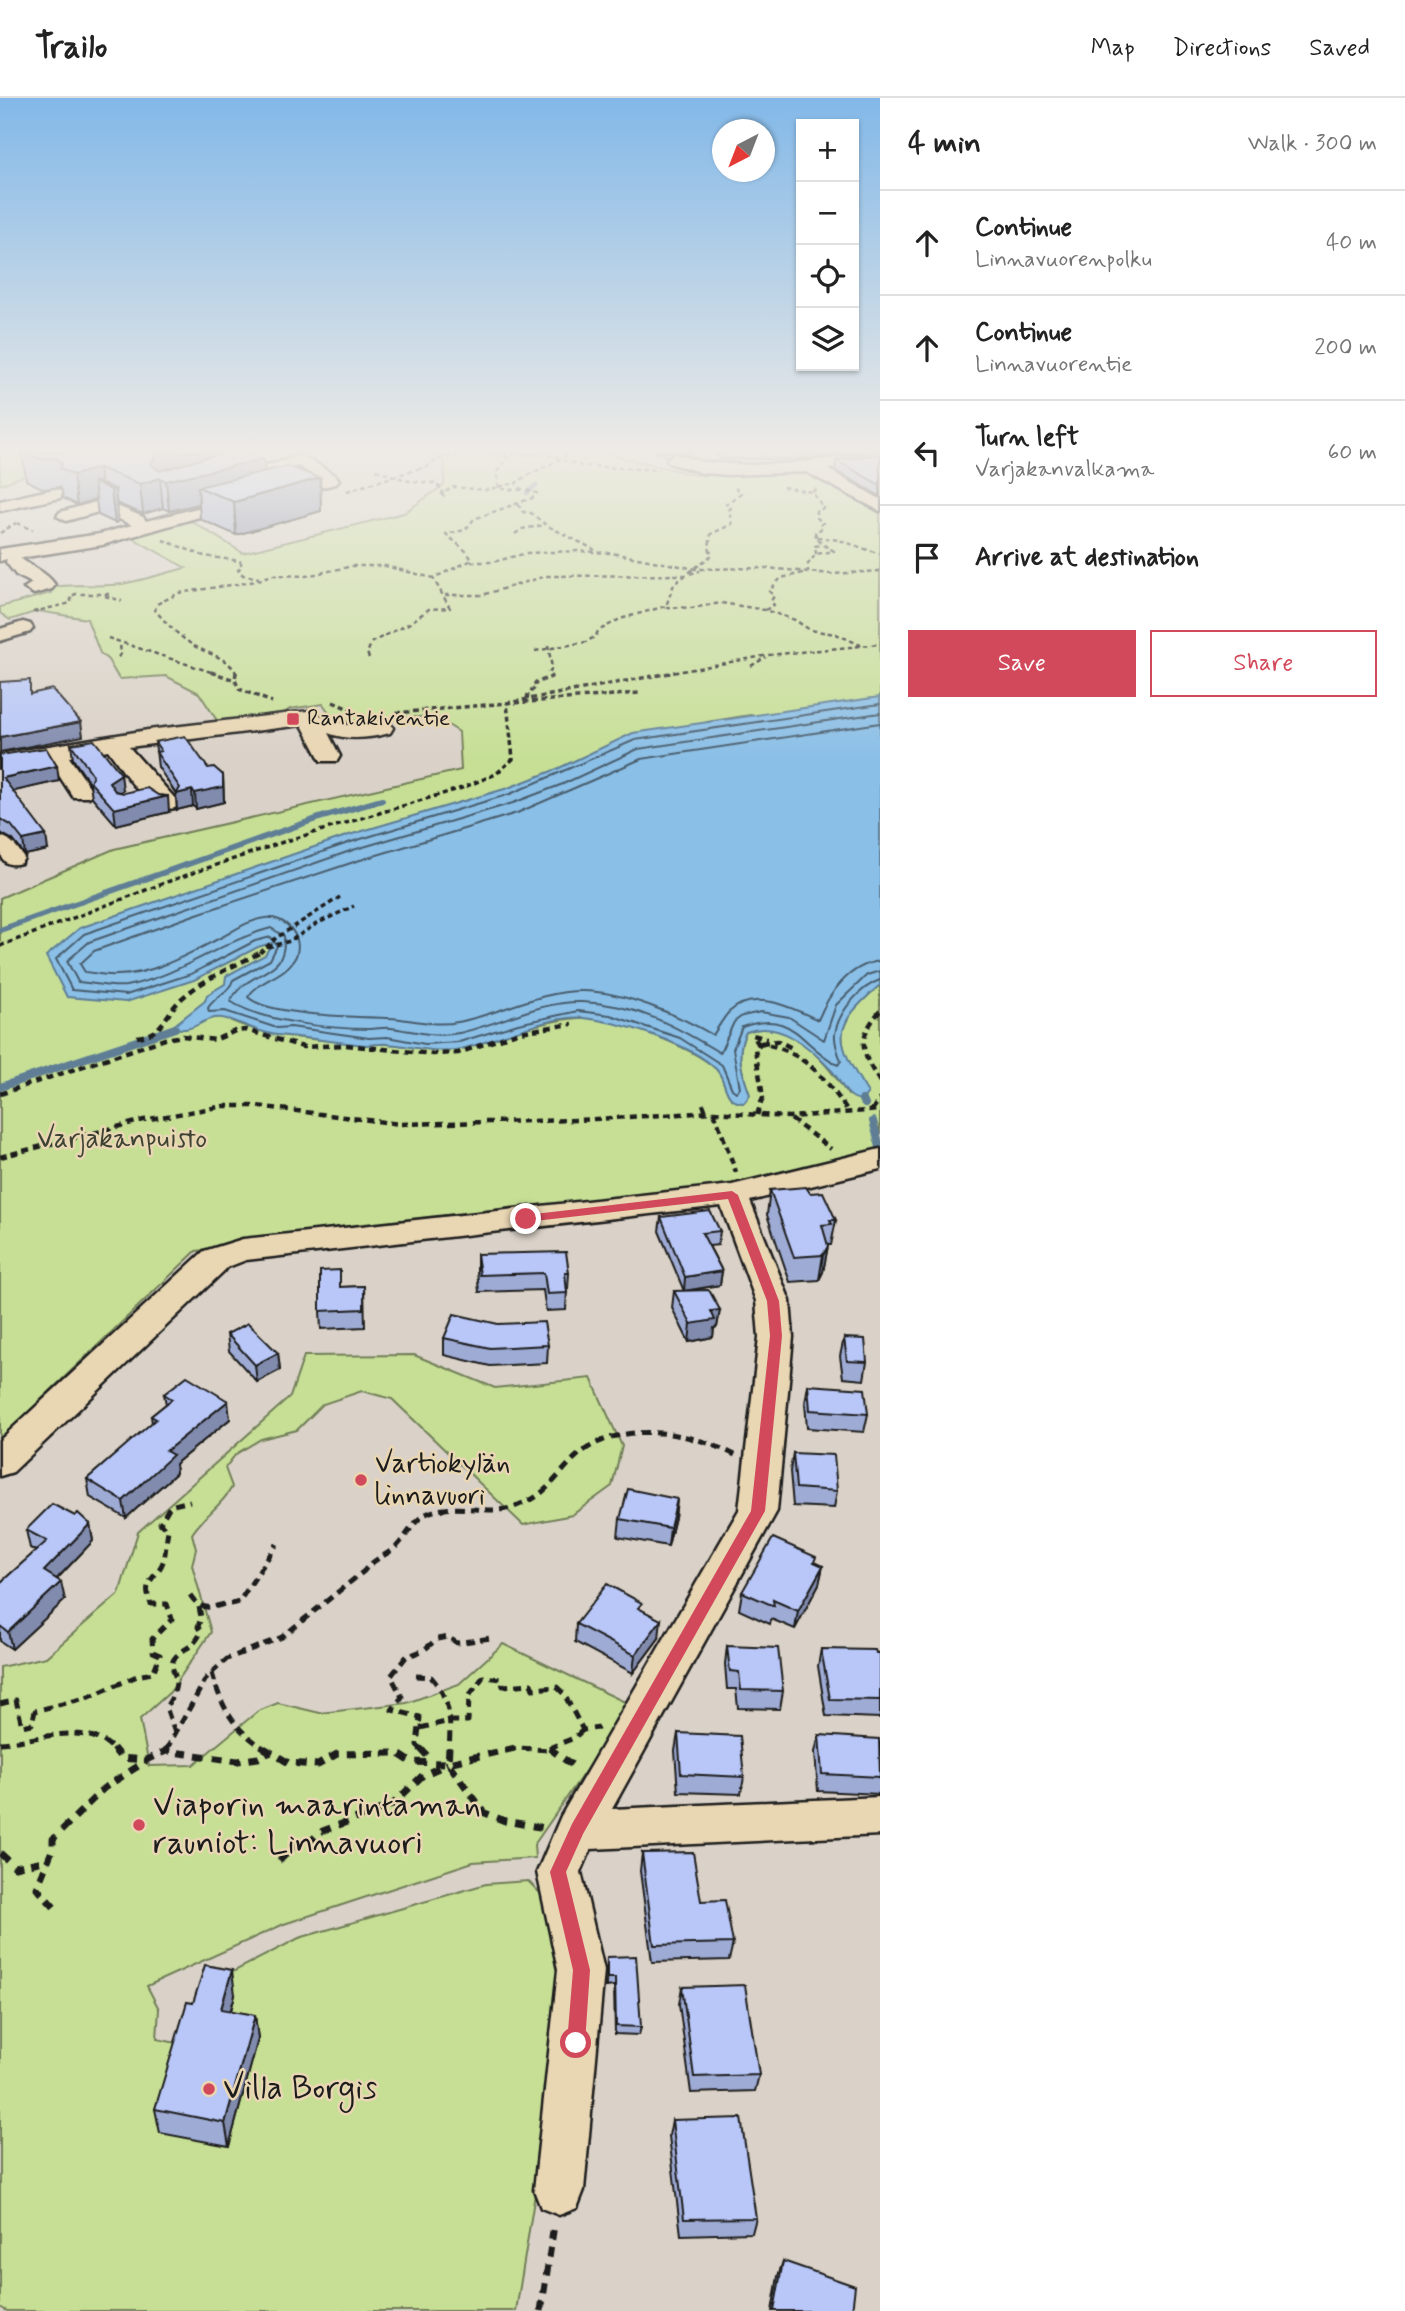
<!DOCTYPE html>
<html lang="en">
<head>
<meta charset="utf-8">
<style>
	:root { --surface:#fff; --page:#f6f6f6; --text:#222; --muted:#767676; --line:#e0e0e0; --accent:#d1495b }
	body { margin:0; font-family:Mynerve,sans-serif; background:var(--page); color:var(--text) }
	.controls { position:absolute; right:21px; top:21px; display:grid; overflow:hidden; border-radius:0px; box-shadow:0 2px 5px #0004 }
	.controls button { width:63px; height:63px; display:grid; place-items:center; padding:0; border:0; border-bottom:2px solid var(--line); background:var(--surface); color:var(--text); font:35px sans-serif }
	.compass { position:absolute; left:712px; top:21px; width:63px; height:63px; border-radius:50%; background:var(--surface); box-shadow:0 2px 5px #0004; rotate:222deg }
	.stop { position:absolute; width:21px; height:21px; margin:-16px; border:5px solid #d1495b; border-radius:50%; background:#fff }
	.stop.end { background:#d1495b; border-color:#fff; box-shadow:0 2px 7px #0008 }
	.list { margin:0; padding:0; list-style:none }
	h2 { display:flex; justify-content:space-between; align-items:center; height:91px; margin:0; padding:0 28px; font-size:30px }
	h2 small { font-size:23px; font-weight:400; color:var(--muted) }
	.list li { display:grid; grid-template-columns:46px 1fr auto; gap:21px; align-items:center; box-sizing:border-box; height:105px; padding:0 28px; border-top:2px solid var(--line) }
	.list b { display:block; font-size:26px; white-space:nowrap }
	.list p { margin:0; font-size:23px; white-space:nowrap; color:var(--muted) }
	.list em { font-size:23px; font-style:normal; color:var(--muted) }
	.actions { display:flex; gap:14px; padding:21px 28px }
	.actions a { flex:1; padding:16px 0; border:2px solid var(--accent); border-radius:0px; text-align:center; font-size:24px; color:var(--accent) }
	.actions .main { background:var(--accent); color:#fff }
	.icon { flex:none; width:38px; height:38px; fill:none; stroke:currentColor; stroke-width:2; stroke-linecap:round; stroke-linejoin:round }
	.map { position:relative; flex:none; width:880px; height:2213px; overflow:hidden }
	header { display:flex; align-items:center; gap:42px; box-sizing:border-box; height:98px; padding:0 35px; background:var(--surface); border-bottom:2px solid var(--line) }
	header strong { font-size:33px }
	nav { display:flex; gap:38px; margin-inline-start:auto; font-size:24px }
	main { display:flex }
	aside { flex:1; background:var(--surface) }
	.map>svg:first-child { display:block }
	.green { fill:#c6df95; stroke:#717e58; stroke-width:2 }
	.water { fill:#8abfe7; stroke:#5e7e96; stroke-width:2 }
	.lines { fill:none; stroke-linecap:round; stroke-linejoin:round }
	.shore { stroke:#485d6d; stroke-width:2 }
	.stream-far2 { stroke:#5e7e96; stroke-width:4.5 }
	.stream-far1 { stroke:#5e7e96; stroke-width:6 }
	.stream { stroke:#5e7e96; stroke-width:8 }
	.minor-casing { stroke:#1c1c1c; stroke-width:5 }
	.path-far4 { stroke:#1c1c1c; stroke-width:2.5; stroke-dasharray:4.5 3.5; stroke-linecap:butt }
	.path-far3 { stroke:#1c1c1c; stroke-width:3.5; stroke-dasharray:5 3.5; stroke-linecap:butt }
	.path-far2 { stroke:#1c1c1c; stroke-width:4.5; stroke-dasharray:7 5; stroke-linecap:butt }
	.path-far1 { stroke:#1c1c1c; stroke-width:5; stroke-dasharray:9 6; stroke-linecap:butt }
	.path { stroke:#1c1c1c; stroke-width:7; stroke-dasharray:10 8; stroke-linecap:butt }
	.minor { fill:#e9d6b3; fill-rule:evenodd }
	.wall { fill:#9eabd5; stroke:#1c1c1c; stroke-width:2 }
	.shaded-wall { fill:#818bae; stroke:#1c1c1c; stroke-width:2 }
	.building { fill:#b8c7f8; stroke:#1c1c1c; stroke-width:2 }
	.route { fill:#d1495b }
	.poi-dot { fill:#d1495b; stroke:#e9d6b3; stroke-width:2.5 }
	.labels { text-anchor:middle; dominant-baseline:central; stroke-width:5; stroke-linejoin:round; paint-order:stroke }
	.far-poi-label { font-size:23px; fill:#1c1c1c; stroke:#e9d6b3; text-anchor:start }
	.park-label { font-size:28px; fill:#3e4334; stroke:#e9d6b3 }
	.poi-label { font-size:28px; fill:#1c1c1c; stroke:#e9d6b3; text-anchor:start }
	.near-poi-label { font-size:33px; fill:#1c1c1c; stroke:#e9d6b3; text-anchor:start }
</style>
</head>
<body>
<header>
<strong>Trailo</strong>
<nav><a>Map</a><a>Directions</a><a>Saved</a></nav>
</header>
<main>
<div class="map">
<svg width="880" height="2213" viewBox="0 0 880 2213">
	<rect width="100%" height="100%" fill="#dad2c8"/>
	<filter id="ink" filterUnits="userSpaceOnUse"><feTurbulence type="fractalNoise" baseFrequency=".0143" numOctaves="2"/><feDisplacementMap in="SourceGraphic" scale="14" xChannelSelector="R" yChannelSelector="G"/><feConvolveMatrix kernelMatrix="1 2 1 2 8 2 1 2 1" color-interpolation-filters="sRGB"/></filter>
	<g filter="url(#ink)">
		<g class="green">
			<path d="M 0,354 L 106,354 L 118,355 L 97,401 L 81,403 L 46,369 L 0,387 Z"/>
			<path d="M 427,354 L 599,354 L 695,377 L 808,376 L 880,415 L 880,645 L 750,617 L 707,624 L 225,886 L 208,897 L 205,903 C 230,941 341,944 386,946 C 411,947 434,955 460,951 C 470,949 480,944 490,941 C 517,932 549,922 578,920 C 611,917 692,948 716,971 C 728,983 722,1004 744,1005 L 750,997 C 742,975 735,956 746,934 C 789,918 827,965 848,997 L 867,995 C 834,941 830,930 880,887 L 880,1053 L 702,1096 L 196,1153 L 0,1341 L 0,800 L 114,751 L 461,672 L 459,634 L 434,618 L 336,624 L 323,606 L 290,611 L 275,621 L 220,627 L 199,595 L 166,578 L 119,581 L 108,562 L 100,555 L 87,521 L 38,513 L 10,522 L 0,515 L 0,509 L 51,495 L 47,490 C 73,484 96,490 122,486 C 144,482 165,475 186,470 L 131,439 L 191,423 L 243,455 L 404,415 L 444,387 L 445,364 Z"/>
			<path d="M 414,1257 L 495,1290 L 591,1280 L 622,1348 L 612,1388 L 572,1417 L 523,1427 L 392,1301 L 362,1293 L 323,1306 L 297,1332 L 261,1341 L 236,1356 L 225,1370 L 232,1389 C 222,1408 203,1418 192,1436 L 196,1451 L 192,1467 L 211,1534 L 170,1594 L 140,1621 L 149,1668 L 193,1667 L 258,1613 L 278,1605 L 320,1615 L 407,1605 L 459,1586 L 503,1546 L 631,1607 L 534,1747 L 535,1760 L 473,1764 L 284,1826 L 147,1888 L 159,1911 L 157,1941 L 186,1947 L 207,1887 L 299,1840 L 486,1786 L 528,1783 L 540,1795 L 558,1845 L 558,1954 L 516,2213 L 7,2213 L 0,2209 L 0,1569 L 46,1559 L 119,1496 L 138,1434 L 290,1299 L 304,1258 Z"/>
		</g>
		<path class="water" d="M 880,599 L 880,887 C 830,930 834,941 868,995 L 862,1002 C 845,1001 842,984 832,973 C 810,949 780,922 746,934 C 735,955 742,975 750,997 L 744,1005 C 722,1004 728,983 716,971 C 690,945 620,924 584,920 C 550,916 496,943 461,951 C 436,956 413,948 388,946 C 381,945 374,947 367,947 C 337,945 307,939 277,937 C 260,936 235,921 222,920 C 202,918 194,937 172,929 L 205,903 L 207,897 L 225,886 L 226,878 L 265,857 L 272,845 L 258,849 L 194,882 L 126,904 L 67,899 L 46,858 L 80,830 L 349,737 L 508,690 L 557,671 L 633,635 Z"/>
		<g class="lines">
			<g class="shore">
				<path d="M 880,606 L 635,642 L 510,696 L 351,744 L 84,836 L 56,861 L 72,892 L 126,897 L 191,876 L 255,843 L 271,839 L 277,848 L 270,862 L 233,882 C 229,895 215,898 208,910 L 209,914 L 225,913 L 277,930 L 291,929 L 369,940 L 387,939 L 425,946 L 459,944 L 518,926 L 578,913 L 610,917 L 680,940 L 722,967 L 732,991 L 736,994 L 740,990 L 733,951 L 742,929 C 794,911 798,945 838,967 L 841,963 C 838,954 834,945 835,936 C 838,914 860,889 880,882"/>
				<path d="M 880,615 L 638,651 L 563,686 L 513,705 L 353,752 L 89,844 L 67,863 L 78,884 C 93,885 112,890 126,888 C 178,879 221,843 271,830 L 284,838 C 286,871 267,870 245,886 C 239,890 234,897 230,903 C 261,924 332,931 369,931 C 377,931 383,929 391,930 C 414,933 436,940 459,935 C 500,926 539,903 582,904 C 636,906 676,928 720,955 L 734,924 L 742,918 L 761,914 L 789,919 L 824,942 L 836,907 L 867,877 L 880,873"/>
				<path d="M 880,625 L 641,661 L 517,715 L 357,763 L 194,817 L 94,853 L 80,866 L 85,874 C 96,875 106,878 117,877 C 153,877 190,855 222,839 C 235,832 249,822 265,820 C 285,817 304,839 296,858 C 286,879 259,881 248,899 C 267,918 360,919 389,920 C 412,921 434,929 458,924 C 499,916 540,893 582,893 C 623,893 678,917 713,937 C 718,930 723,920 729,914 C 755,890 792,910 818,922 C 829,895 849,867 880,863"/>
			</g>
			<path class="stream-far2" d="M 527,395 L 536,387"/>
			<path class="stream-far1" d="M 0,832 L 319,720 L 382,702"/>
			<g class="stream">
				<path d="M 0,989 L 175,930"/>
				<path d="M 862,1002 L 865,1006"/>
				<path d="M 873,1023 L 880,1049"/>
			</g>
			<g class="minor-casing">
				<g id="minor">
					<path d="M 880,354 L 880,363 L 827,371 L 880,401 L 880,413 L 806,374 L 729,377 L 703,375 L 669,365 L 667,361 L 675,356 L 703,364 L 750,367 L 794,365 Z"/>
					<path d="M 302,357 L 336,378 L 339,382 L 336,386 L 234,409 L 102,447 L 20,460 C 30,468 48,475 55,487 L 52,491 L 34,496 L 24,490 L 32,485 L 16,477 L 6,464 L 7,461 L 0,463 L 0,451 L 100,436 L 132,427 L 102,413 L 66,423 L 57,418 L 60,414 L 103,402 L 143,419 L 146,423 L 316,380 L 299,368 C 282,372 225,390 212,377 L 221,372 L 273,366 Z"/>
					<path d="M 54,391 L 60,392 L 63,396 L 60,400 L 0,413 L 0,403 Z"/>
					<path d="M 23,524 L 30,526 L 33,530 L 30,534 L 0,543 L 0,531 Z"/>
					<path d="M 309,613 L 347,627 L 382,623 L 390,625 L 393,630 L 390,635 C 370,640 348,643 328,635 L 340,658 L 337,663 L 321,663 L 302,627 L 129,649 L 179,705 L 175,710 C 147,717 123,671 108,652 L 69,659 L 93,694 L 89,699 L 73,699 L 49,662 L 0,670 L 0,656 L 148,632 Z"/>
					<path d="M 0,738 C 12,741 18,750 24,760 L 21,765 C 0,771 0,755 0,738 Z"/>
					<path d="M 880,1051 L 880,1071 L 750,1103 L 790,1203 L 793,1239 L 777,1413 L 612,1711 L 880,1699 L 880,1737 L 591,1751 L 581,1774 L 604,1872 L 584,2092 L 577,2110 L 559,2117 L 541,2110 L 534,2092 L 558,1872 L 537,1774 L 561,1718 L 739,1412 L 759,1239 L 756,1203 L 721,1108 L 246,1162 L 228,1169 L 13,1374 L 0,1378 L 0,1342 L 204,1153 L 243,1141 L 732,1087 Z"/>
				</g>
			</g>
			<g class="path-far4">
				<path d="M 540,354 L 582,368 L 659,372"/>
				<path d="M 506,357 L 507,361 L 497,374 L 499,391 L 522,392"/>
				<path d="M 418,371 L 427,369 L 438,361 L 468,355 L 545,357"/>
				<path d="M 376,372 L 409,383 L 434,385 L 443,392 L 442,396"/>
				<path d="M 783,389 L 812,394"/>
				<path d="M 816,391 L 812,394 L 824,410 L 816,413 L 816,419 L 823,425 L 819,428 L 821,431 L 815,434 C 817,445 826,448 834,453 L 816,456 L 808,466 L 808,474 L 781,480 L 769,493 L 774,498 L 771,503 L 774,507 L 765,512 L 795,522 L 810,532 L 836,536 L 863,548"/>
				<path d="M 347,393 L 418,371 L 413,370"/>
				<path d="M 444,399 L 442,396 L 453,389 L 485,392 L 516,385"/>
				<path d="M 518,406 L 523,414 L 531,415 L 546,427 L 595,452"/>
				<path d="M 17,425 L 33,432"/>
				<path d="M 0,435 L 16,425"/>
				<path d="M 515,436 L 522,431 L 545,427"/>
				<path d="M 817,439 L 839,442 L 880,456"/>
				<path d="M 163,442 L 204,458 L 240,463 L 242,468 L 238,472 L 243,477 L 259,480"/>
				<path d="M 816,456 L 815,448 L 822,447"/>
				<path d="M 471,464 L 493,464 L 527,455 L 577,453 L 611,455 L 696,471 L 766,470 L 832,476 L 880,473"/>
				<path d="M 445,497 L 482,497 L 546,478 L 686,477 L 700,473"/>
				<path d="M 105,498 L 122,503"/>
				<path d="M 666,509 L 692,510 L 721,505 L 765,512"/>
				<path d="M 33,514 L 71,505 L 71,498 L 76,496 L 112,496"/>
				<path d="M 108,540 L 217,576"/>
				<path d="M 548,547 L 552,570 L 549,576"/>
				<path d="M 535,553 L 586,544 L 596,538 L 598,533 L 620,521 L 666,508 L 674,486 L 712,457 L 709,450 L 711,436 L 732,426 L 729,412 L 731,410 L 726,406 L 741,395 L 735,390"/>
				<path d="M 118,559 L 121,556 L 120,546"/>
				<path d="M 369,560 L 367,555 L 372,544 L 410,525 L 429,511 L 450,510 L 433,480 L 472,462 L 467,454 L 446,436 L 465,432 L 474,421 L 532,400 L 537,395 L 521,391 L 516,385 C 533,372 554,367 571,354"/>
				<path d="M 751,568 L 766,559"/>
				<path d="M 237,576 C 227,558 208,557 191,546 C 178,537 166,525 155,512 L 157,506 L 179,495 L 256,483 L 272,477 L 306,478 L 353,468 L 385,468 L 433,480"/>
				<path d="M 666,576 L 769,557 L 880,546"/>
			</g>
			<g class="path-far3">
				<path d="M 211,574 L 235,582"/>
				<path d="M 236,574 L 235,582 L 239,591 L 272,604"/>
				<path d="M 527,601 L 528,596 L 536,589 L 535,585 L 551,579 L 548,574"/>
				<path d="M 333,604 L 356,614"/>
				<path d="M 515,605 L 639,595"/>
				<path d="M 396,615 L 507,605 L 675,574"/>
				<path d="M 0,848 L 167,784 L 283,744 L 462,690 L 496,676 L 513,661 L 507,605"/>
				<path d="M 268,849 L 290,843 L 318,825 L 354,808"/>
				<path d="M 260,855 L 276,840 L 340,799"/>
			</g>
			<g class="path-far2">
				<path d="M 880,913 C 856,941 861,955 880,984"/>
				<path d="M 137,939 C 164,936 164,917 181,901 C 206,879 235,868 263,853"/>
				<path d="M 761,945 L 778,943 L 794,951"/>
				<path d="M 759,947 L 753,937 L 767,941"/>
				<path d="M 0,996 L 165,941 L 183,938 L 215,942 L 235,933 L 246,932 L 303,949 L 346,947 L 433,956 L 458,955 L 520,934 L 572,926"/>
				<path d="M 703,1006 L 706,1014"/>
				<path d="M 872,1012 L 880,1001"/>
				<path d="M 714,1014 L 736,1074"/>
				<path d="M 757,1017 L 763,999 L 755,951 L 761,945 C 804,953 826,980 849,1015"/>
				<path d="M 791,1021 L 831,1051"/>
				<path d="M 0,1059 L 144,1022 L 224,1008 L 257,1008 L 400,1026 L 578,1022 L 714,1014 L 789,1019 L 880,1012"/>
			</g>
			<g class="path-far1">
				<path d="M 190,1497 C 200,1511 206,1511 221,1507 C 228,1505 232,1507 239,1504 L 277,1446"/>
				<path d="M 212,1575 C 222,1611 234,1632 267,1652"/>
				<path d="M 416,1578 L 431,1579 C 451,1601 451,1624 449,1652"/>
				<path d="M 0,1606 L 16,1602 L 22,1628 L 32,1626 L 35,1613 L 89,1599 L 137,1578 L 153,1575 L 160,1557 L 153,1554 L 152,1541 L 172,1521 L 167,1506 L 151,1506 C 140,1481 158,1481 164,1461 C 166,1452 166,1442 168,1433 L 160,1425 L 170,1408 L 190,1403"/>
				<path d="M 420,1630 L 450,1623 L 468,1623 L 469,1598 L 483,1579 L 501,1581 L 503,1588 L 531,1586 L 533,1591 L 557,1589 L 564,1596 L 583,1632 L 599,1630"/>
				<path d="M 175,1635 L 166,1609 C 171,1601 176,1593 176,1583 C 176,1576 169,1568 174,1561 C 183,1549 194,1551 201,1534 L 198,1529 L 201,1519 L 199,1509"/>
				<path d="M 0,1645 C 35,1643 88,1622 114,1652"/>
				<path d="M 549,1650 L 574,1640 L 583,1632"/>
				<path d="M 166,1652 L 207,1579 L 227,1561 L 282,1539 L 364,1473 C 373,1461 386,1458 397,1448 C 406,1439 415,1421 426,1416 C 450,1404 481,1415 506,1411 C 513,1410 520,1406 526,1404 C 547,1396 561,1372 577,1358 C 619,1321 690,1333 735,1357"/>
				<path d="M 422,1652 L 417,1647 L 420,1619 L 392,1612 L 402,1599 L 391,1578 L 406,1559 L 424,1552 L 437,1541 L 448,1539 L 457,1545 L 491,1540"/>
				<path d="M 507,1652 L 517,1650 L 552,1652"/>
			</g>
			<g class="path">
				<path d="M 113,1650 L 121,1660 L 146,1662 L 166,1653 L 238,1663 L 258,1660 L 271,1654"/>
				<path d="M 264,1650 L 289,1665 L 318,1667 L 337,1656 L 397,1655 L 411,1664 L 448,1665 L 515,1650"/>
				<path d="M 420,1650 L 432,1663"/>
				<path d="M 449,1650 L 448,1665 L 485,1715 L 505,1723 L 545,1730"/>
				<path d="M 549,1650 L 575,1669"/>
				<path d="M 166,1653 L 167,1650"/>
				<path d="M 0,1755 L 15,1769 L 48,1762"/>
				<path d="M 279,1763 L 294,1748 L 307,1747 L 320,1734 L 392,1707 L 423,1677 L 448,1666"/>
				<path d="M 54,1809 L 37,1790 L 53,1750 L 53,1741 L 104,1690 L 146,1663"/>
				<path d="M 541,2213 L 554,2127"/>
			</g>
			<use href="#minor" class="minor"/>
		</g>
		<g class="wall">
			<path d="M 22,354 L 98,354 L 103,356 L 264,361 L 264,373 L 320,380 L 321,413 L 236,437 L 200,421 L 199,406 L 169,413 L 163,410 L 143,416 L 116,405 L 118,424 L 115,425 L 98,417 L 96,401 L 77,407 L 63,400 L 62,392 L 60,389 L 44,391 L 26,382 Z"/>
			<path d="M 654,354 L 675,354 L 667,358 Z"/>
			<path d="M 678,354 L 694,354 L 688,357 Z"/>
			<path d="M 715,354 L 864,354 L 801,361 L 721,361 Z"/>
			<path d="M 880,356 L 880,398 L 835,372 L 836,362 Z"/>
			<path d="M 155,644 L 223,677 L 224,704 L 196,711 L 193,708 L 177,712 L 176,696 L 158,669 Z"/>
			<path d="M 71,646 L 123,692 L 119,694 L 169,714 L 116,727 L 92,699 L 90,686 L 73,661 Z"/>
			<path d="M 0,657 L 59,683 L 13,693 L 48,752 L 25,757 L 13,742 L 2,736 L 0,733 Z"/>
			<path d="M 770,1092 L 810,1095 L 836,1122 L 831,1147 L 828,1147 L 823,1174 L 819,1182 L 790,1184 L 767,1117 Z"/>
			<path d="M 661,1119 L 720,1133 L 718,1147 L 709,1148 L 722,1173 L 720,1187 L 685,1193 L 720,1212 L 717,1229 L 714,1230 L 713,1239 L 689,1244 L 672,1210 L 674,1193 L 684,1193 L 659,1133 Z"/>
			<path d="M 477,1156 L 569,1175 L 568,1191 L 567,1191 L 566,1212 L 546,1213 L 543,1192 L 479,1194 L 477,1173 Z"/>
			<path d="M 364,1188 L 365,1229 L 321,1231 L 320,1213 L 341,1189 Z"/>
			<path d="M 227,1236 L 278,1255 L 280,1272 L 257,1284 L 229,1253 Z"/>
			<path d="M 444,1240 L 548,1247 L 547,1265 L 490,1268 L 444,1257 Z"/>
			<path d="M 844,1240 L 867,1264 L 864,1282 L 843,1280 L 840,1258 Z"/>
			<path d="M 808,1287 L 868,1316 L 864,1334 L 807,1330 L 805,1305 Z"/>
			<path d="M 164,1296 L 230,1321 L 175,1366 L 176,1375 L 126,1420 L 90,1399 L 87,1381 L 152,1325 L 151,1318 L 166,1306 Z"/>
			<path d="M 793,1355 L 837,1393 L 834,1410 L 793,1408 L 790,1373 Z"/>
			<path d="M 677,1401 L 675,1419 L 668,1448 L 618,1439 L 620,1421 Z"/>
			<path d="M 90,1426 L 93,1443 L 57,1481 L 65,1502 L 12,1551 L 0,1543 L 0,1485 L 36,1453 L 30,1450 L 26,1432 Z"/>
			<path d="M 815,1464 L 823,1468 L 819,1486 L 795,1531 L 771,1521 L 770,1526 L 739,1512 L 742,1494 Z"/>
			<path d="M 576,1526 L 659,1540 L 633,1575 L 575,1544 Z"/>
			<path d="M 727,1548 L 783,1593 L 780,1611 L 738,1610 L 736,1591 L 727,1591 L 725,1566 Z"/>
			<path d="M 821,1551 L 880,1555 L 880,1620 L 826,1618 L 818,1568 Z"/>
			<path d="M 678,1635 L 744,1679 L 741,1696 L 678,1694 L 675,1653 Z"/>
			<path d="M 819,1637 L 880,1645 L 880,1696 L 818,1693 L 815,1654 Z"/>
			<path d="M 642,1755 L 701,1803 L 733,1845 L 729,1862 L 652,1864 L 640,1773 Z"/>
			<path d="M 607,1859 L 641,1929 L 639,1937 L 615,1936 L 614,1888 L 606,1889 Z"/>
			<path d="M 682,1889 L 759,1977 L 755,1993 L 691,1995 L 679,1906 Z"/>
			<path d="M 235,1897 L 231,1913 L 255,1917 L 258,1941 L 229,2048 L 160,2035 L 155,2011 L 193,1905 Z"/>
			<path d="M 672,2022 L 756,2120 L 752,2135 L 681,2137 L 669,2038 Z"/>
			<path d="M 783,2163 L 852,2213 L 772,2213 L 778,2178 Z"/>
		</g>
		<g class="shaded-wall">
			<path d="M 163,354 L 238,354 L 264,361 L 265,390 L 198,389 L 199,406 L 169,413 L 166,383 L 160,380 L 163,410 L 143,416 L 140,386 L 150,366 L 159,355 Z"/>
			<path d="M 802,354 L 864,354 L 801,361 Z"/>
			<path d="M 99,370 L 101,388 L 94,384 L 96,401 L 77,407 L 73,377 Z"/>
			<path d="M 320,380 L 321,413 L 236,437 L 234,404 Z"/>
			<path d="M 115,391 L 118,424 L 115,425 L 111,392 Z"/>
			<path d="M 81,624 L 83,638 L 0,654 L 0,639 Z"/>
			<path d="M 57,668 L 59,683 L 6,695 L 3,680 Z"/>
			<path d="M 121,676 L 123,692 L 111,699 L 109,684 Z"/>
			<path d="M 223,677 L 224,704 L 196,711 L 195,695 Z"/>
			<path d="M 192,692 L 193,708 L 177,712 L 176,696 Z"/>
			<path d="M 168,698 L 169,714 L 116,727 L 114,711 Z"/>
			<path d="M 46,737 L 48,752 L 25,757 L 23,742 Z"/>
			<path d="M 828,1148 L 823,1174 L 819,1182 L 823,1157 Z"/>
			<path d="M 722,1173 L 720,1187 L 684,1193 L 685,1179 Z"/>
			<path d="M 720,1212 L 717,1229 L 714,1230 L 713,1239 L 689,1244 L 691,1226 L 711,1213 Z"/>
			<path d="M 278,1255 L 280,1272 L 257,1284 L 255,1267 Z"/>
			<path d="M 228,1303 L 230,1321 L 175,1366 L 176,1375 L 126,1420 L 123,1403 L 166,1353 Z"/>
			<path d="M 677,1401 L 675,1419 L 668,1448 L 670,1430 Z"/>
			<path d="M 90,1426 L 93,1443 L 47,1491 L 44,1473 Z"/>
			<path d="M 823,1468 L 819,1486 L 795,1531 L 798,1513 Z"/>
			<path d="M 61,1484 L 65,1502 L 12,1551 L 8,1534 Z"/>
			<path d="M 661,1522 L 659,1540 L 633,1575 L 635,1557 Z"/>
			<path d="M 232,1872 L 235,1897 L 224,1935 L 221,1911 Z"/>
			<path d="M 255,1917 L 258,1941 L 229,2048 L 225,2025 Z"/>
		</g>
		<g class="building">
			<path d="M 25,354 L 98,354 L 103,356 L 111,354 L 163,354 L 159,355 L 150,366 L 160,373 L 225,354 L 247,354 L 264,361 L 166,383 L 160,380 L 140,386 L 99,370 L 73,377 L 60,370 L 62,366 L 57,360 L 40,361 Z"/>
			<path d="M 880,356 L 880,387 L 836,362 Z"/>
			<path d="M 287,368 L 320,380 L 234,404 L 198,389 Z"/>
			<path d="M 94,384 L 98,384 L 115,391 L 111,392 Z"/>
			<path d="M 30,582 L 30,596 L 52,591 L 81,624 L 0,639 L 0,584 Z"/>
			<path d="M 185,638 L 208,670 L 214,669 L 223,677 L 223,689 L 195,695 L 192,692 L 176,696 L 180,690 L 156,654 L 161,653 L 155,644 Z"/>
			<path d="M 94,642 L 121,676 L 109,684 L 115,693 L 124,695 L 147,690 L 158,697 L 168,698 L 114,711 L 90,684 L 93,677 L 71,646 Z"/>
			<path d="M 46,650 L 57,668 L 3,680 L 46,737 L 23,742 L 11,727 L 0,721 L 0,657 Z"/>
			<path d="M 806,1089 L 810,1095 L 823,1094 L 836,1122 L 830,1122 L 832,1126 L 822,1127 L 828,1148 L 823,1157 L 794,1159 L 770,1092 Z"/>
			<path d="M 710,1113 L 720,1133 L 702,1135 L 722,1173 L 685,1179 L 661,1119 Z"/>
			<path d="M 566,1154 L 569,1175 L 565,1175 L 567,1195 L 547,1196 L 544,1175 L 480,1177 L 477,1156 Z"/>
			<path d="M 340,1172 L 340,1189 L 364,1188 L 364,1211 L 320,1213 L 320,1173 Z"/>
			<path d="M 709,1192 L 720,1212 L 711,1213 L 715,1222 L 691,1226 L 674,1193 Z"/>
			<path d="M 454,1216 L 498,1226 L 544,1224 L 548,1247 L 490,1250 L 444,1240 Z"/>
			<path d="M 248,1225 L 278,1255 L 255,1267 L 227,1236 Z"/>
			<path d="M 844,1240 L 865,1241 L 867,1264 L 847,1263 Z"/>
			<path d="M 187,1278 L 228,1303 L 166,1353 L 173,1357 L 123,1403 L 87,1381 L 156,1321 L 151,1318 L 172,1301 L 164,1296 Z"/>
			<path d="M 808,1287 L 865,1291 L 868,1316 L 810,1312 Z"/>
			<path d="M 793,1355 L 834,1357 L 837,1393 L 796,1390 Z"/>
			<path d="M 628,1391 L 677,1401 L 670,1430 L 620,1421 Z"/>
			<path d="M 52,1406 L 75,1418 L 78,1415 L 90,1426 L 44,1473 L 61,1484 L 8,1534 L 0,1528 L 0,1485 L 47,1443 L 26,1432 Z"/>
			<path d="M 773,1440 L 816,1459 L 814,1464 L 823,1468 L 798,1513 L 773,1502 L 774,1508 L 742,1494 Z"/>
			<path d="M 607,1486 L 642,1505 L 638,1510 L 661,1522 L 635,1557 L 576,1526 Z"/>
			<path d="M 727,1548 L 778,1550 L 783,1593 L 741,1592 L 739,1574 L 730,1573 Z"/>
			<path d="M 821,1551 L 875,1552 L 876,1555 L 880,1555 L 880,1602 L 830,1601 Z"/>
			<path d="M 678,1635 L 740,1638 L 744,1679 L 681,1676 Z"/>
			<path d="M 819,1637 L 879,1641 L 880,1679 L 822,1676 Z"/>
			<path d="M 693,1754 L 701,1803 L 725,1802 L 733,1845 L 654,1847 L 642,1755 Z"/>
			<path d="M 636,1858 L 641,1929 L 616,1928 L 615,1880 L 607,1880 L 607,1859 Z"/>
			<path d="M 205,1867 L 232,1872 L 221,1911 L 255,1917 L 225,2025 L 155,2011 L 187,1904 L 193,1905 Z"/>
			<path d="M 745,1887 L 759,1977 L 694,1979 L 682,1889 Z"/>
			<path d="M 741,2020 L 756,2120 L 684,2121 L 672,2022 Z"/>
			<path d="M 783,2163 L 855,2188 L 852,2213 L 774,2213 Z"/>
		</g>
	</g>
	<linearGradient id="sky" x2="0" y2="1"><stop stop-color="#82b8e8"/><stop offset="0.53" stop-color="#eeebe6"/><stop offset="1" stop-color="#eeebe6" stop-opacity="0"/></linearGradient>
	<rect width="880" height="664" fill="url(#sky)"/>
	<path class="route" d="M 732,1093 L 738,1097 L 779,1203 L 782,1238 L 765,1413 L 583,1736 L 566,1774 L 590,1872 L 585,1945 L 582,1951 L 576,1954 L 570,1951 L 567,1945 L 573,1872 L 550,1774 L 572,1726 L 751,1413 L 770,1238 L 767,1203 L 728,1101 L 526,1124 L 521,1121 L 526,1117 Z"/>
	<g class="poi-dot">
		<rect x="286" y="614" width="14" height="14" rx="3.5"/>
		<circle cx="361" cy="1382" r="7"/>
		<circle cx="139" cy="1727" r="7"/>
		<circle cx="209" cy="1991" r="7"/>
	</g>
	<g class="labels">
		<g class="far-poi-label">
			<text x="307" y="621">Rantakiventie</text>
		</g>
		<g class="park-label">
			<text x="122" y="1041">Varjakanpuisto</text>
		</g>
		<g class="poi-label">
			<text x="375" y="1366">Vartiokylän<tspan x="375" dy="32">linnavuori</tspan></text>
		</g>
		<g class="near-poi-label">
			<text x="153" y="1708">Viaporin maarintaman<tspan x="153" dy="38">rauniot: Linnavuori</tspan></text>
			<text x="223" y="1991">Villa Borgis</text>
		</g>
	</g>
</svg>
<div class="controls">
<button>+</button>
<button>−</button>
<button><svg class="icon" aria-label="locate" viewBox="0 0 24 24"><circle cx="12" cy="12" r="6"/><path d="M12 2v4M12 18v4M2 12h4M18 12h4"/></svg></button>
<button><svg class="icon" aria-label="layers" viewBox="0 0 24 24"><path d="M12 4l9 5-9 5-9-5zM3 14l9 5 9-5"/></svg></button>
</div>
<svg class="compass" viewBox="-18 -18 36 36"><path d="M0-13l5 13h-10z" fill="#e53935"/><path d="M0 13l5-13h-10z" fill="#767676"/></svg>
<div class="stop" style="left:576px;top:1945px"></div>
<div class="stop end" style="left:526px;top:1121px"></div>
</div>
<aside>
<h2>4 min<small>Walk · 300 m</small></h2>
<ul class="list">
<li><svg class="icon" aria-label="ahead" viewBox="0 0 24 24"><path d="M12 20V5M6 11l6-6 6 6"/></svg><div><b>Continue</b><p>Linnavuorenpolku</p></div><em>40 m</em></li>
<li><svg class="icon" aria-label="ahead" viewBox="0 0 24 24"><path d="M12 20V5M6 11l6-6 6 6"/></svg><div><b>Continue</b><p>Linnavuorentie</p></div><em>200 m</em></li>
<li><svg class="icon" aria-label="left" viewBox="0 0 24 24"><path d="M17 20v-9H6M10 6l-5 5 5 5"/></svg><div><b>Turn left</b><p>Varjakanvalkama</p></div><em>60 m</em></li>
<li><svg class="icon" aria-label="arrive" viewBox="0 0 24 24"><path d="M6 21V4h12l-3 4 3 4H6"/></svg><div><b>Arrive at destination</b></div></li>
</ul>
<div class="actions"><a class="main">Save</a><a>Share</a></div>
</aside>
</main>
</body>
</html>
